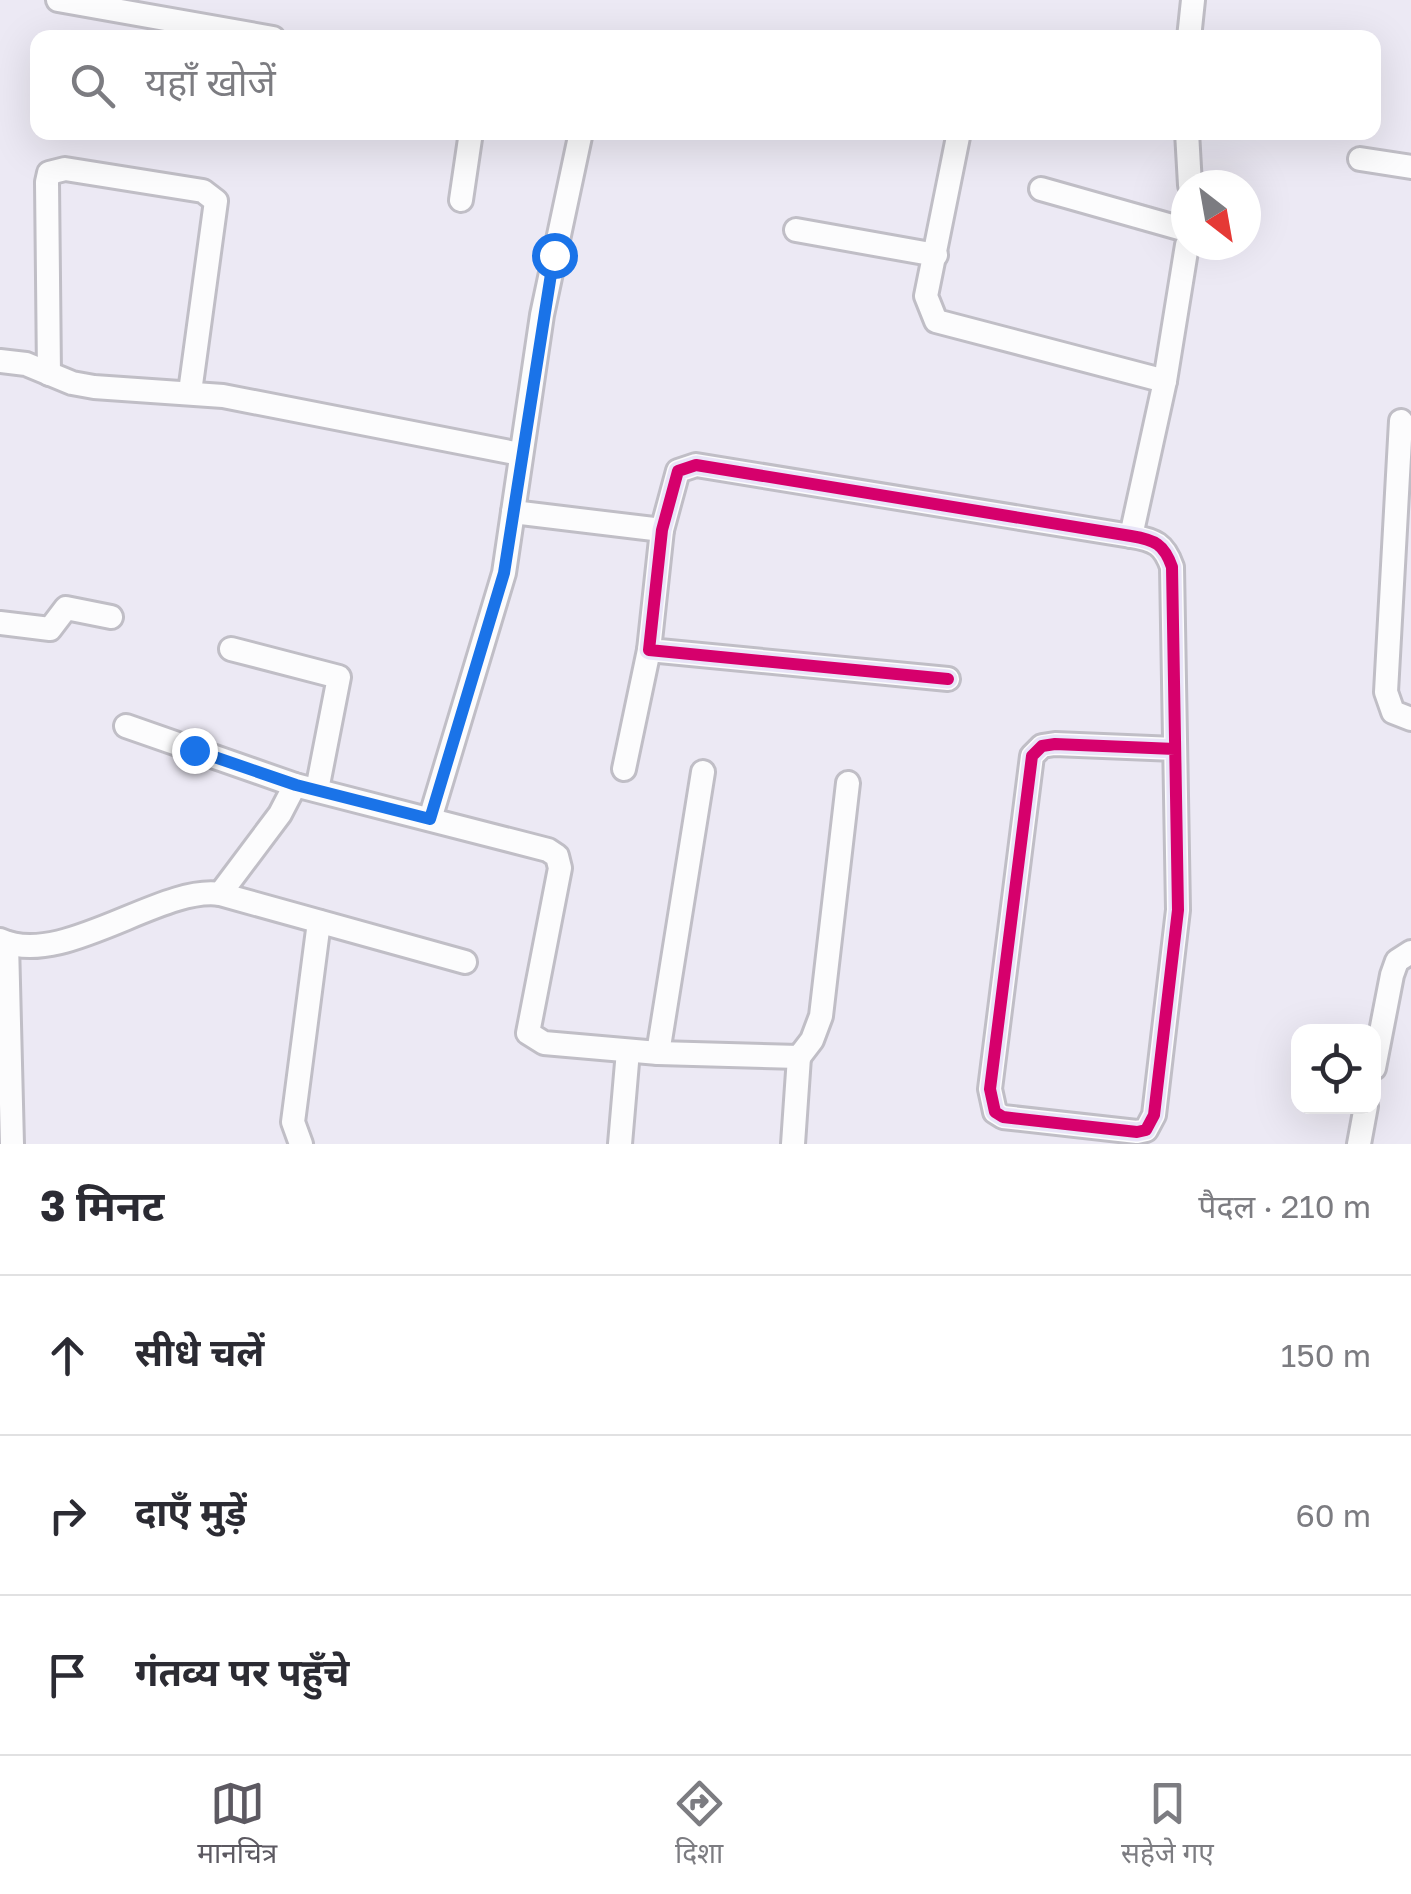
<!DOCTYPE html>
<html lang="hi">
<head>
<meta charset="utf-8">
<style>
	:root { --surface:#fff; --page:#f7f7f7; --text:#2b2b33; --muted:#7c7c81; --line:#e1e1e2; --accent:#5c5961 }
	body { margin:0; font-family:"Golos Text","Noto Sans Devanagari",sans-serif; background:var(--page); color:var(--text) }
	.controls { position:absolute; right:30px; bottom:30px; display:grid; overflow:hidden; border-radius:20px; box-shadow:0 10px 40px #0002 }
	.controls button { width:90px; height:90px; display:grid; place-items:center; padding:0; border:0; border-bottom:2px solid var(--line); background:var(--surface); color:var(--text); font:50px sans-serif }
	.compass { position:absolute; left:1171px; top:170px; width:90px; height:90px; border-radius:50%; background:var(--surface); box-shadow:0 10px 40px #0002; rotate:149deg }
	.stop { position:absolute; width:30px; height:30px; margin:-22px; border:8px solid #1a73e8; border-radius:50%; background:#fff }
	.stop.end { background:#1a73e8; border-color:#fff; box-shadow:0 2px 10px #0008 }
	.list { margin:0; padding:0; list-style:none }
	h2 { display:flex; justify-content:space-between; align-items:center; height:130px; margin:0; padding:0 40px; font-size:42px }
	h2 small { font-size:32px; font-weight:400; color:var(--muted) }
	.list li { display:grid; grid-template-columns:65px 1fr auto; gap:30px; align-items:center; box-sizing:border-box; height:160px; padding:0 40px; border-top:2px solid var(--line) }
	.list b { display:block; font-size:38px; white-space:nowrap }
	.list em { font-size:32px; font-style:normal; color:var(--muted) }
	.icon { flex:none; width:55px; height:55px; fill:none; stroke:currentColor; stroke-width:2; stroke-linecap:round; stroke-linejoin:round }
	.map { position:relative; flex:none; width:1411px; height:1144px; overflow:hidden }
	.search { position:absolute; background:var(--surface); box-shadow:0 10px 40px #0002; left:30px; right:30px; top:30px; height:110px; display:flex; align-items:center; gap:25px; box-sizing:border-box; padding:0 35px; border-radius:20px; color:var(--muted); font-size:38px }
	.sheet { height:610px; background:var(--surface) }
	nav { display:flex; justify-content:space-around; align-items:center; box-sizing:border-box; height:140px; border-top:2px solid var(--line); background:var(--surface); font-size:28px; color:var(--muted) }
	nav a { display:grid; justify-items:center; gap:5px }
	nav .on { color:var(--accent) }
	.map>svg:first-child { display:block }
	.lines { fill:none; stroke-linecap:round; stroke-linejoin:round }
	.street-casing { stroke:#c0bec6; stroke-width:28 }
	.street { stroke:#fcfcfd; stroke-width:22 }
	.cycleway-casing { stroke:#e9e5f8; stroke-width:19 }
	.cycleway { stroke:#d6006c; stroke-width:12 }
	.route { stroke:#1a73e8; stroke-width:12 }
</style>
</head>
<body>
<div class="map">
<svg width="1411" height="1144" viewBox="0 0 1411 1144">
	<rect width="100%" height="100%" fill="#ece9f4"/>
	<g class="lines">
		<g class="street-casing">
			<g id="street">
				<path d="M 58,0 L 273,38"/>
				<path d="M 1189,38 L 1193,0"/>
				<path d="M 959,132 L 926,296 L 936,321 L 1165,381"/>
				<path d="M 1187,132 L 1190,185"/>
				<path d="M 1360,159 L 1411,167"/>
				<path d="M 1041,189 L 1186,230"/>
				<path d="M 461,200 L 471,132"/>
				<path d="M 796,230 L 936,255"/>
				<path d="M 0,361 L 26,364 L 72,383 L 94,387 L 223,396 L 520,454"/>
				<path d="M 49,374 L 47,182 L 49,173 L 65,169 L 203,191 L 216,201 L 190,392"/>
				<path d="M 1401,421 L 1386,692 L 1393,712 L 1411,719"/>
				<path d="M 513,512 L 662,530"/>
				<path d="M 1131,536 L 1165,381 L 1187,245"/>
				<path d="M 0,623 L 50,629 L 66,608 L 111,617"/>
				<path d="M 231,649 L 339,677 L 317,790"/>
				<path d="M 948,679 L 649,650 L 662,530 L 678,471 L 696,465 L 1131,536 C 1155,540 1164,544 1172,567 L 1178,910 L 1154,1115 L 1146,1130 L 1137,1132 L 1003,1117 L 995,1112 L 990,1089 L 1032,756 L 1042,746 L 1055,744 L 1175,749"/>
				<path d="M 126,726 L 295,785 L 548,850 L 557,856 L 560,868 L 528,1033 L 544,1043 L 658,1053 L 799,1057 L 812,1040 L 821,1016 L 848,783"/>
				<path d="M 624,769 L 649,650"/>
				<path d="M 430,819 L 504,573 L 542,315 L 581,132"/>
				<path d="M 220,894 L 465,962"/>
				<path d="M 0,940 C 62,969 161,885 220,894 L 280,814 L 295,785"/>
				<path d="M 7,943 L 12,1144"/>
				<path d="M 658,1053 L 703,772"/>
				<path d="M 1374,1068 L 1392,975 L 1397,961 L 1411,952"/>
				<path d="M 301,1144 L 293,1122 L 319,922"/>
				<path d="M 620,1144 L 628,1051"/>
				<path d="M 793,1144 L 799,1057"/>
				<path d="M 1359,1144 L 1366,1106"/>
			</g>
		</g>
		<use href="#street" class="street"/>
		<g class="cycleway-casing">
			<path id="cycleway" d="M 948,679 L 649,650 L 662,530 L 678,471 L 696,465 L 1131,536 C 1155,540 1164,544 1172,567 L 1178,910 L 1154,1115 L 1146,1130 L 1137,1132 L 1003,1117 L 995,1112 L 990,1089 L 1032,756 L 1042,746 L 1055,744 L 1175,749"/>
		</g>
		<use href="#cycleway" class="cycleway"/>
	</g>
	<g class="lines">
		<path class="route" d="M 194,750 L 296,785 L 430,819 L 504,573 L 554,255"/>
	</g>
</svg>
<div class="controls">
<button><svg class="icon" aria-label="locate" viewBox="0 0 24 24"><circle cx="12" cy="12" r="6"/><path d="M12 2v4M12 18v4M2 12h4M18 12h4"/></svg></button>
</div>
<svg class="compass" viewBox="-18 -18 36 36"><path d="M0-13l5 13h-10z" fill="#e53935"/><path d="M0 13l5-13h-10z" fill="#7c7c81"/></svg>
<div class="stop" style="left:554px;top:255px"></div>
<div class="stop end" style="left:194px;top:750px"></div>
<div class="search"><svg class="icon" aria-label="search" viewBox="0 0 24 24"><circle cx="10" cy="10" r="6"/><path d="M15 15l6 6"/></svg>यहाँ खोजें</div>
</div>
<section class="sheet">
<h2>3 मिनट<small>पैदल · 210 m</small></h2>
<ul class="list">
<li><svg class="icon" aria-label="ahead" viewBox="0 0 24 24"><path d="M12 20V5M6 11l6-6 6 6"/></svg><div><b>सीधे चलें</b></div><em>150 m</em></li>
<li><svg class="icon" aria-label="right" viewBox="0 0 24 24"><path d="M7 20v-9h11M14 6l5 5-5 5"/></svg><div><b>दाएँ मुड़ें</b></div><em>60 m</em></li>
<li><svg class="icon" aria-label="arrive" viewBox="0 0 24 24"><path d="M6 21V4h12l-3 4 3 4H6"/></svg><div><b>गंतव्य पर पहुँचे</b></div></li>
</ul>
</section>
<nav>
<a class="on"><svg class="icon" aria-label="map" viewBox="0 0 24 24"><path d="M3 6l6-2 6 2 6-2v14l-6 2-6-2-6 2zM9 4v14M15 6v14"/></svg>मानचित्र</a>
<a><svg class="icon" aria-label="directions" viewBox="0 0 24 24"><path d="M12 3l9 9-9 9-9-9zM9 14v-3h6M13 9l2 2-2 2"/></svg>दिशा</a>
<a><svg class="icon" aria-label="saved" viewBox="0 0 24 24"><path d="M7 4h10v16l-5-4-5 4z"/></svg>सहेजे गए</a>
</nav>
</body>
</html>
